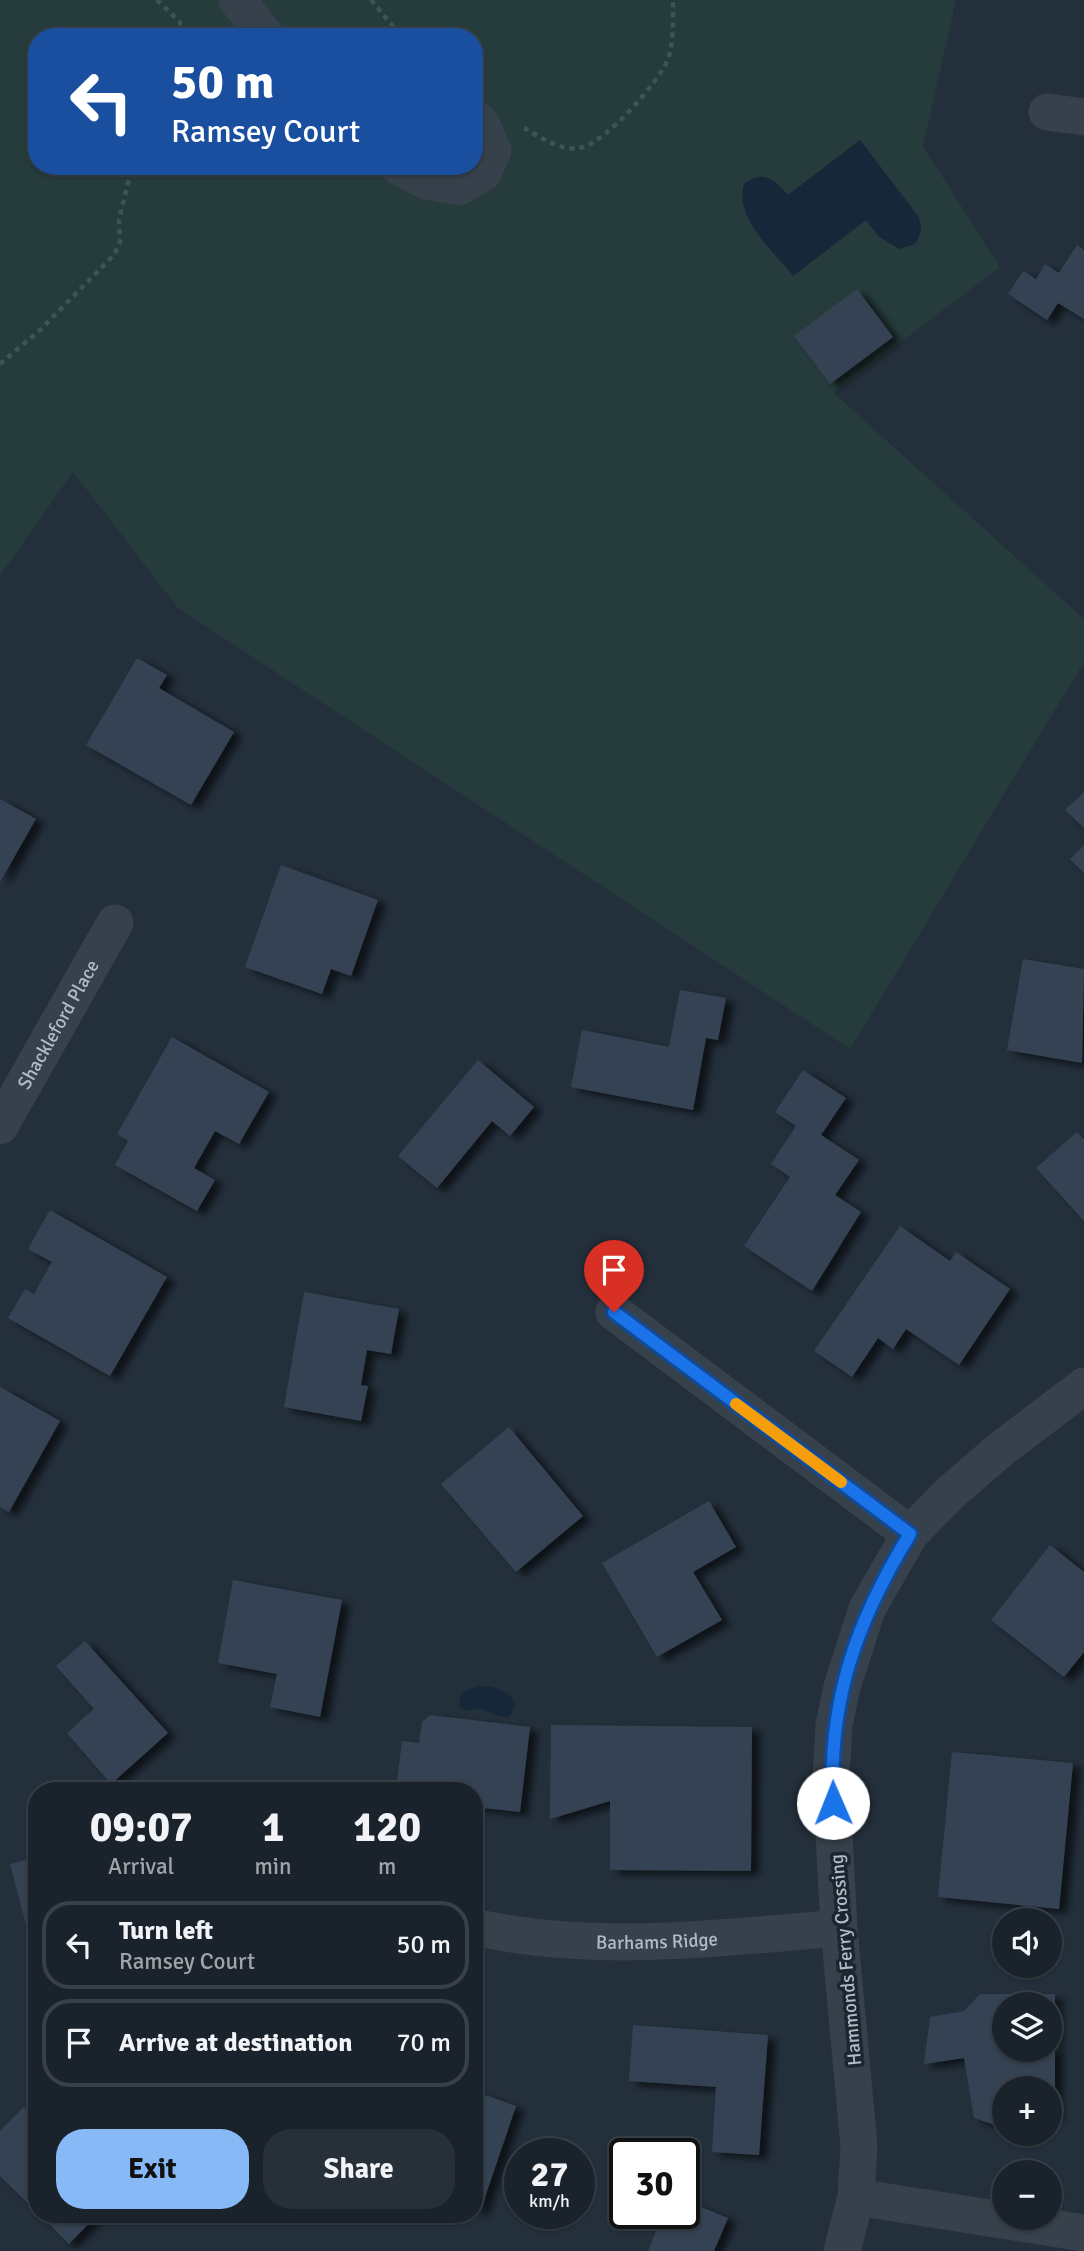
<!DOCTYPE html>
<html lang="en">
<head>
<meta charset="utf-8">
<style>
  :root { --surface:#1a232c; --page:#272f38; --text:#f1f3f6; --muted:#9fa4a9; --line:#384048; --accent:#88b9f7 }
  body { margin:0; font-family:Signika,sans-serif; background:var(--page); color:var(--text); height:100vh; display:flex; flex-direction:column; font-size:26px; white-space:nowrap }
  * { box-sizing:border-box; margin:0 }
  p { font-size:23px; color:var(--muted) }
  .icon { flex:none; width:38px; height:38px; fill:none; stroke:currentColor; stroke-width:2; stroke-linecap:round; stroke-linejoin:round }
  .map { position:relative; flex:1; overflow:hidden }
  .sheet { position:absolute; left:28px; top:1782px; width:455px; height:441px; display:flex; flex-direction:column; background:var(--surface); border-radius:28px; box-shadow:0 2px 5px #0004,0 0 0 2px var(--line) }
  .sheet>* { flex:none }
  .top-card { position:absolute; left:28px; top:28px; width:455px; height:147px; border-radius:28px; box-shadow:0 2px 5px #0004,0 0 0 2px var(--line); background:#1a4fa0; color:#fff; overflow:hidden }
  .fabs { position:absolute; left:992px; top:1908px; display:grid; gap:14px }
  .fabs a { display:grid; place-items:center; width:70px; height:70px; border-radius:50%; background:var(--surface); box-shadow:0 2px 5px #0004,0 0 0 2px var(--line); font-size:35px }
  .speed { position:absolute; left:504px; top:2138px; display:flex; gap:14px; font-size:35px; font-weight:700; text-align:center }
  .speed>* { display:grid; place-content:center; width:91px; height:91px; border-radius:50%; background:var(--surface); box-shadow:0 2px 5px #0004,0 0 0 2px var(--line); line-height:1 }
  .speed small { font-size:18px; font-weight:400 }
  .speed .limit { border:4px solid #111; border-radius:10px; background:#fff; color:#111 }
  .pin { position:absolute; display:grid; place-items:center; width:60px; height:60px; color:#fff; margin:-72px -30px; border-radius:50% 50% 50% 0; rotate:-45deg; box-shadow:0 0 7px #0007 }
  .pin .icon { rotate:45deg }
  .me { position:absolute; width:77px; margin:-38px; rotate:359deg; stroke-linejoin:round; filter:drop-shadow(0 0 5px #0008) }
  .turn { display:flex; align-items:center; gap:24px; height:147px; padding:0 28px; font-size:32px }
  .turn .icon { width:91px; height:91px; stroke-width:2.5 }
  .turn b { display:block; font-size:49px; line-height:60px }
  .eta { display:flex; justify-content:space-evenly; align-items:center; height:119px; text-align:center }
  .eta b { font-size:42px; font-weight:800; line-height:49px }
  .button { display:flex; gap:14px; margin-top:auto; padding:14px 28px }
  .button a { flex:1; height:80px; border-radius:28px; background:var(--accent); color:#111; font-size:28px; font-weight:800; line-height:80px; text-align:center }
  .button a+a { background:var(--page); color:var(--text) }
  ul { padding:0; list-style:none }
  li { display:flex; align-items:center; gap:21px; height:88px; margin:0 14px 10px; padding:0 14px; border:4px solid var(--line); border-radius:28px }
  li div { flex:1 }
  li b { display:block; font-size:26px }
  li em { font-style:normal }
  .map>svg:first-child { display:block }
  .green { fill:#253b3c; fill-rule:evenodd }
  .water { fill:#162739 }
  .building { fill:#354352; fill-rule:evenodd; filter:url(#shadow) }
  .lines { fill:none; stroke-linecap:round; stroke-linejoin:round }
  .path { stroke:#3e5455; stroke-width:4.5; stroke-dasharray:5 5; stroke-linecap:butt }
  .minor { stroke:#37414c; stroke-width:37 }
  .route-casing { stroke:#114b97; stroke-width:18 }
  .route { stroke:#1a73e8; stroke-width:12 }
  .slow { stroke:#f59e0b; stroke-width:12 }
  .labels { text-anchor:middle; stroke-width:7; stroke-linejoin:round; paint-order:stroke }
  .street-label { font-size:19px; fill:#b2bcc7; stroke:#1c2630 }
</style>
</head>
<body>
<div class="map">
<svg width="1084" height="2251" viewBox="0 0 1084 2251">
  <defs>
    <filter id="shadow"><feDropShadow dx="8" dy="4.5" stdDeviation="3.5" flood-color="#0009"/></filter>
  </defs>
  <rect width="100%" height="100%" fill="#232f3b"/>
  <path class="green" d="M0,0H956L923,146L1000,267L834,393L1084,619V662L850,1049L178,608L73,472L0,576ZM37,37H474V166H37Z"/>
  <path class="water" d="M860,140L918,216C923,227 921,233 915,244L899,249L878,236L866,220L793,276C774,251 734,219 744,184C763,169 775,180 788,195Z
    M481,1686C494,1686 510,1691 515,1704L510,1716C496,1719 493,1711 481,1709C470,1707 467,1716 459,1705L462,1692Z"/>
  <path class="building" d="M1077,245L1084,250V319L1058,303L1047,320L1008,294L1023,271L1036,279L1045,264L1059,273Z
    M857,289L893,337L830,384L794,336Z
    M137,658L167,675L159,688L234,732L191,805L86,745Z
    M1084,792V828L1065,810Z
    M0,799L36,819L0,882Z
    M1084,845V873L1070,859Z
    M281,865L378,900L351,976L331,969L322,994L245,967Z
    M1023,959L1084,969L1082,1063L1007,1050Z
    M680,990L726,998L718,1040L706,1038L693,1110L571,1087L582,1030L669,1047Z
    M172,1037L269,1092L239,1144L215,1131L194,1168L215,1180L197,1211L115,1165L128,1141L117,1134Z
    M478,1060L534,1107L510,1136L492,1121L437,1188L398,1156Z
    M803,1070L846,1098L821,1135L859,1160L835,1195L861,1212L812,1291L744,1246L790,1177L771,1164L796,1126L775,1112Z
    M1077,1132L1084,1139V1221L1036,1168Z
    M50,1210L167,1277L110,1376L8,1318L25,1289L34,1294L52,1262L28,1249Z
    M900,1226L950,1261L956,1252L1010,1289L959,1365L906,1329L893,1349L878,1338L852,1377L814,1351Z
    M304,1292L399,1309L391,1354L367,1350L361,1385L368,1386L361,1421L284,1407Z
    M0,1387L60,1421L9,1512L0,1507Z
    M509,1427L583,1516L516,1572L441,1484Z
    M709,1501L736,1547L693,1572L722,1620L657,1657L602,1563Z
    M1050,1545L1084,1572V1652L1064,1677L991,1620Z
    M233,1580L342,1600L320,1717L270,1707L277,1674L218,1663Z
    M85,1641L168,1733L111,1784L67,1733L94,1709L56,1666Z
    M430,1715L530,1727L520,1812L474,1807V1790H396L402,1741L419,1743L422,1722Z
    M551,1725L752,1727L751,1871L610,1870V1801L550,1819Z
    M952,1752L1073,1763L1059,1909L938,1897Z
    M37,1857V1962H36L10,1864Z
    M980,1994H1055V2117H1050V2088H1004V2126L1001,2127L974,2118L964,2058L924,2064L930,2017L964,2011ZM1004,2004H1050V2049H1004Z
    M633,2025L768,2035L759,2155L712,2152L716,2087L629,2081Z
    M474,2091L516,2106L480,2212L474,2210Z
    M24,2107L37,2120V2212L0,2176V2131Z
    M684,2200L728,2218L714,2251H648L663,2214H684Z
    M39,2214H98L69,2244Z"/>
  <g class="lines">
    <path class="path" d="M157,0L179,21L186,37
      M371,0L402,37
      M524,128C540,137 560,151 579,148C605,144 658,83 668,59C674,43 673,17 673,0
      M0,364L40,330L114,255L120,242L119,220L132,166"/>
    <g class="minor">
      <path d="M237,0L267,37"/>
      <path d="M1047,112L1084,117"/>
      <path d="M398,166L424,180L459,187L483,173L493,151L481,123L474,118"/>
      <path id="s1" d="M0,1126L115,923"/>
      <path d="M614,1312L910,1534"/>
      <path id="s2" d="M474,1927C593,1954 720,1938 839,1928"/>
      <path d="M856,2197L1084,2233"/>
      <path d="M842,2251L856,2197L859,2146L839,1928L831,1778L834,1725L842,1687L867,1609L910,1534L950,1493L1000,1450L1084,1386"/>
    </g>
  </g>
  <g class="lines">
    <g class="route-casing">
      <path id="route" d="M614,1312L910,1534C857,1620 828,1700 833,1803"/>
    </g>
    <use href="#route" class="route"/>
    <path class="slow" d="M736,1404L841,1482"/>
  </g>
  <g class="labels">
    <g class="street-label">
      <text dy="7" stroke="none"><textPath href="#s1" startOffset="117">Shackleford Place</textPath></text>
      <text dy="7" stroke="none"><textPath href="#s2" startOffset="184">Barhams Ridge</textPath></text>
      <text transform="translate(845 1960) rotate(-95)" y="7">Hammonds Ferry Crossing</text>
    </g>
  </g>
</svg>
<div class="fabs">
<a><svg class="icon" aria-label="sound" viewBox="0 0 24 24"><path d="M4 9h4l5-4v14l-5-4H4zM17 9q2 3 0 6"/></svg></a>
<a><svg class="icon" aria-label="layers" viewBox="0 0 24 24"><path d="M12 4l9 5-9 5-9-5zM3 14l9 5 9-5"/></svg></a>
<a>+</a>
<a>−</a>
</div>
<div class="speed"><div>27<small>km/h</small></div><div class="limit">30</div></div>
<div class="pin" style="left:614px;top:1312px;background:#d93025"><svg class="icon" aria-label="arrive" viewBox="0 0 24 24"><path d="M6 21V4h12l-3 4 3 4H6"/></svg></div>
<svg class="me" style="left:833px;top:1803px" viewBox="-20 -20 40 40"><circle r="19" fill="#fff"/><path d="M0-13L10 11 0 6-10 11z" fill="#1a73e8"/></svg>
<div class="top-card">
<div class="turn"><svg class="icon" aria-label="left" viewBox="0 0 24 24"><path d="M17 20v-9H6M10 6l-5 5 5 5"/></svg><div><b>50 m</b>Ramsey Court</div></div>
</div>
<section class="sheet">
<div class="eta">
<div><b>09:07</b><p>Arrival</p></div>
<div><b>1</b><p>min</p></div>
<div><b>120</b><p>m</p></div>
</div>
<ul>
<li><svg class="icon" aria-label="left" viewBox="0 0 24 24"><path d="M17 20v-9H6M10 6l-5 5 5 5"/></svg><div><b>Turn left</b><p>Ramsey Court</p></div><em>50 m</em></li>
<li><svg class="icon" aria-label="arrive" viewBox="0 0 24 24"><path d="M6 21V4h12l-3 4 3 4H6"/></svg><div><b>Arrive at destination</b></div><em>70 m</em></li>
</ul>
<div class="button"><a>Exit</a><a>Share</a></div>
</section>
</div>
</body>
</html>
